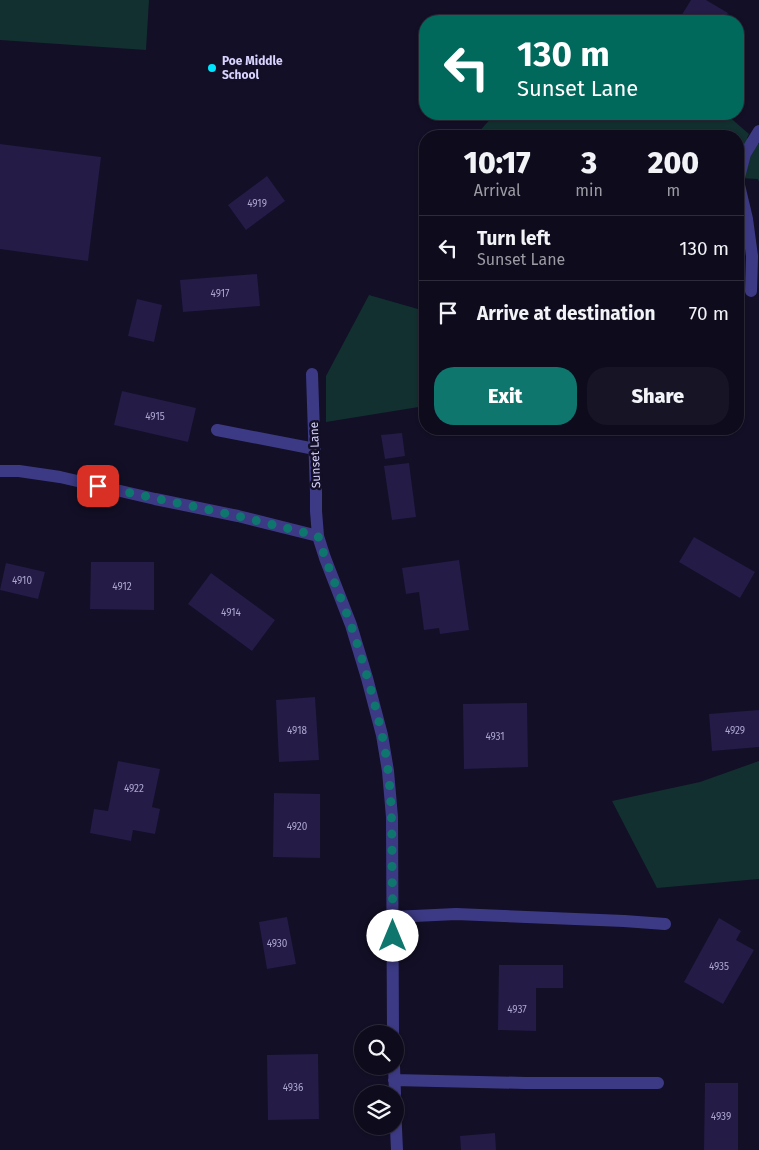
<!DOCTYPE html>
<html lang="en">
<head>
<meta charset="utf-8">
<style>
  :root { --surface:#0e0b1c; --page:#171425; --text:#f1f3f6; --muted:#9b9ba3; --line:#2e2b3b; --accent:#0f766e }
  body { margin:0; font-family:"Fira Sans",sans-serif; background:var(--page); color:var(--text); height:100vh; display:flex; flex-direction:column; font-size:19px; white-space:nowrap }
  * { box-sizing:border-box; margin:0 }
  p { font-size:16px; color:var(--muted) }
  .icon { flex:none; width:28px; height:28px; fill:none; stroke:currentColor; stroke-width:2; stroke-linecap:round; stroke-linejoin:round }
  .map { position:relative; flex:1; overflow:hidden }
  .side { position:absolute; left:419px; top:130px; width:325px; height:305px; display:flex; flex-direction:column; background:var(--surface); border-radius:20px; box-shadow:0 1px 4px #0004,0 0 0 1px var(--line) }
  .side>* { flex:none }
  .banner { position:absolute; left:419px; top:15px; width:325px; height:105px; border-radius:20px; box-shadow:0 1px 4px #0004,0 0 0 1px var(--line); background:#00695c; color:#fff; overflow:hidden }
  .tools { position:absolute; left:354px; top:1025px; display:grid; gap:10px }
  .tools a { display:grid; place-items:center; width:50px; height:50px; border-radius:50%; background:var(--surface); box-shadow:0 1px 4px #0004,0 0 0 1px var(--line); font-size:25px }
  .pin { position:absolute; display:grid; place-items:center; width:42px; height:42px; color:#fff; margin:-21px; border-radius:10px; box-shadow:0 2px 8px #0006 }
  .me { position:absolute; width:55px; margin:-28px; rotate:0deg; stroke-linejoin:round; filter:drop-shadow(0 0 4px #0008) }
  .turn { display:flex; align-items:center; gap:18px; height:105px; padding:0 15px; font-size:22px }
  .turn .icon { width:65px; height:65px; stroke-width:2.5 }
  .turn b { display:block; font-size:35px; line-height:42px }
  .eta { display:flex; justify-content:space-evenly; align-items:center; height:85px; text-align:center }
  .eta b { font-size:30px; font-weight:800; line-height:35px }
  .button { display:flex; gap:10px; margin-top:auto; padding:10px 15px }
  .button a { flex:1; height:58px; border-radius:20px; background:var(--accent); color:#fff; font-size:20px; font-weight:800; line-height:58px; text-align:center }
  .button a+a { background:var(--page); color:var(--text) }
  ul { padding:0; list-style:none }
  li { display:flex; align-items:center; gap:15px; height:65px; padding:0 15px; border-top:1px solid var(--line) }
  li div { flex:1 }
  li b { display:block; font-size:19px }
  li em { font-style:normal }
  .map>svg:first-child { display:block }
  .green { fill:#12302f }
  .building { fill:#241b47 }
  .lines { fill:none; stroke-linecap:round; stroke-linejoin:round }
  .minor { stroke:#3d3a85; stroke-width:12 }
  .route { stroke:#0f766e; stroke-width:9; stroke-dasharray:0 16.2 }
  .poi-dot { fill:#00e5ff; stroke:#130f26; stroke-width:2 }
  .labels { text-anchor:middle; stroke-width:5; stroke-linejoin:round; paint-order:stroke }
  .number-label { font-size:10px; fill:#aca6d1 }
  .poi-label { font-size:12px; font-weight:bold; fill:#d9d4ff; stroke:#130f26; text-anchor:start }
  .street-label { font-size:12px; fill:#d9d4ff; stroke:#130f26 }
</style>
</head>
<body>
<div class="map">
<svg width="759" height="1150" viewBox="0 0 759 1150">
  <rect width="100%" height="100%" fill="#130f26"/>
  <path class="green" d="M0,0H149L146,50L0,40Z
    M495,114H726L749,134L747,138L759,144V182L758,179L738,178V136H475Z
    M369,295L425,311V406L326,422V376Z
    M759,761V879L657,888L612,801L700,782Z"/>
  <path class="building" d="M691,0H706L728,13L723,21H678Z
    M0,144L101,157L88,261L0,249Z
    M267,176L285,201L246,230L228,205Z
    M257,274L260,306L183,312L180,280Z
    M137,299L162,305L154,342L128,336Z
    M122,391L196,408L188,442L114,425Z
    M402,433L405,456L385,459L381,435Z
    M409,463L416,517L392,520L384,466Z
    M694,537L755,572L740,598L679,562Z
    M459,560L469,630L440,634L439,628L424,630L419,592L406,594L402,568Z
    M91,562H154V610L90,609Z
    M6,563L45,572L38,599L0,590Z
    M211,573L275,620L252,651L188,604Z
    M315,697L319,760L279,762L276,700Z
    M527,703L528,767L464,769L463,704Z
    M759,710V747L712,751L709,714Z
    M118,761L160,769L152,807L160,809L155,834L133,830L131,841L90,833L94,809L108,811Z
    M274,793L320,794V858L273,857Z
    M287,917L296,964L267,969L259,922Z
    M719,918L741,931L736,940L754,950L723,1004L684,982Z
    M499,965H563V988H536V1031L498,1030Z
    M318,1054L319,1119L268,1120L267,1055Z
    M705,1083H738V1150H704Z
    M495,1133L496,1150H461L460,1136Z"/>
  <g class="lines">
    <path class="minor" d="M751,291L752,256L747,219L738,181L745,154L759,131
      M312,374L316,493V511L318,536
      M217,430L315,449
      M0,471H19L60,477L155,499L238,516L318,536L325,558L351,625L367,678L382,735L388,771L392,817L393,1034
      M393,917L456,914L624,921L665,924
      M394,1066L395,1094
      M394,1080L525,1083H658
      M395,1107L397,1150"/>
  </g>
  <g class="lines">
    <path class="route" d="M98,486L238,516L318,536C327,566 340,595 351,625C363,661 374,698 382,735C391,775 392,816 392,856C392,883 393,910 393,936"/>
  </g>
  <circle class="poi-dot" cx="212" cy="68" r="5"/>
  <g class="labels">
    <g class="number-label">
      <text x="257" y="207">4919</text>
      <text x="220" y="297">4917</text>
      <text x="155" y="420">4915</text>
      <text x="22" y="584">4910</text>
      <text x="122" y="590">4912</text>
      <text x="231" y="616">4914</text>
      <text x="297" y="734">4918</text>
      <text x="735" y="734">4929</text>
      <text x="495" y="740">4931</text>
      <text x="134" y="792">4922</text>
      <text x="297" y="830">4920</text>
      <text x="277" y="947">4930</text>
      <text x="719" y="970">4935</text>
      <text x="517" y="1013">4937</text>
      <text x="293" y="1091">4936</text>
      <text x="721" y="1120">4939</text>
    </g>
    <g class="poi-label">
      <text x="222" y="65">Poe Middle<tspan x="222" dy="14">School</tspan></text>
    </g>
    <g class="street-label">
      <text transform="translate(315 455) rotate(-92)" y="4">Sunset Lane</text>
    </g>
  </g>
</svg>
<div class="tools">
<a><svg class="icon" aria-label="search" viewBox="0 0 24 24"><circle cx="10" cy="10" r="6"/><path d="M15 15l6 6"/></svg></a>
<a><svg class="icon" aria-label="layers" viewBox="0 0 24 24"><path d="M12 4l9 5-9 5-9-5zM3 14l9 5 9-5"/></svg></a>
</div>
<div class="pin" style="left:98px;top:486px;background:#d93025"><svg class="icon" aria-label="arrive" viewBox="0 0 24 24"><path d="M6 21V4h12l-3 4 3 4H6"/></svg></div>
<svg class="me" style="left:393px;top:936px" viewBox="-20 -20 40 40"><circle r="19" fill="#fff"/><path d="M0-13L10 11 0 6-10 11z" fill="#0f766e"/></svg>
<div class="banner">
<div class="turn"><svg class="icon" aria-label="left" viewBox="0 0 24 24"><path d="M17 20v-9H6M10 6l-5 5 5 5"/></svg><div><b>130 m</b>Sunset Lane</div></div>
</div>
<section class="side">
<div class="eta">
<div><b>10:17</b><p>Arrival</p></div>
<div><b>3</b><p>min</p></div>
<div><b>200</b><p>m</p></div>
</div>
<ul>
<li><svg class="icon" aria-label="left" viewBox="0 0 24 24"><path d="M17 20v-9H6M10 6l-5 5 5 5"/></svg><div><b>Turn left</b><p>Sunset Lane</p></div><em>130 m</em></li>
<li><svg class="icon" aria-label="arrive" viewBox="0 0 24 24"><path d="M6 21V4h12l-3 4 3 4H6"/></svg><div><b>Arrive at destination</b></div><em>70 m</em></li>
</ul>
<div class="button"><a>Exit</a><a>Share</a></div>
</section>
</div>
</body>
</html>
